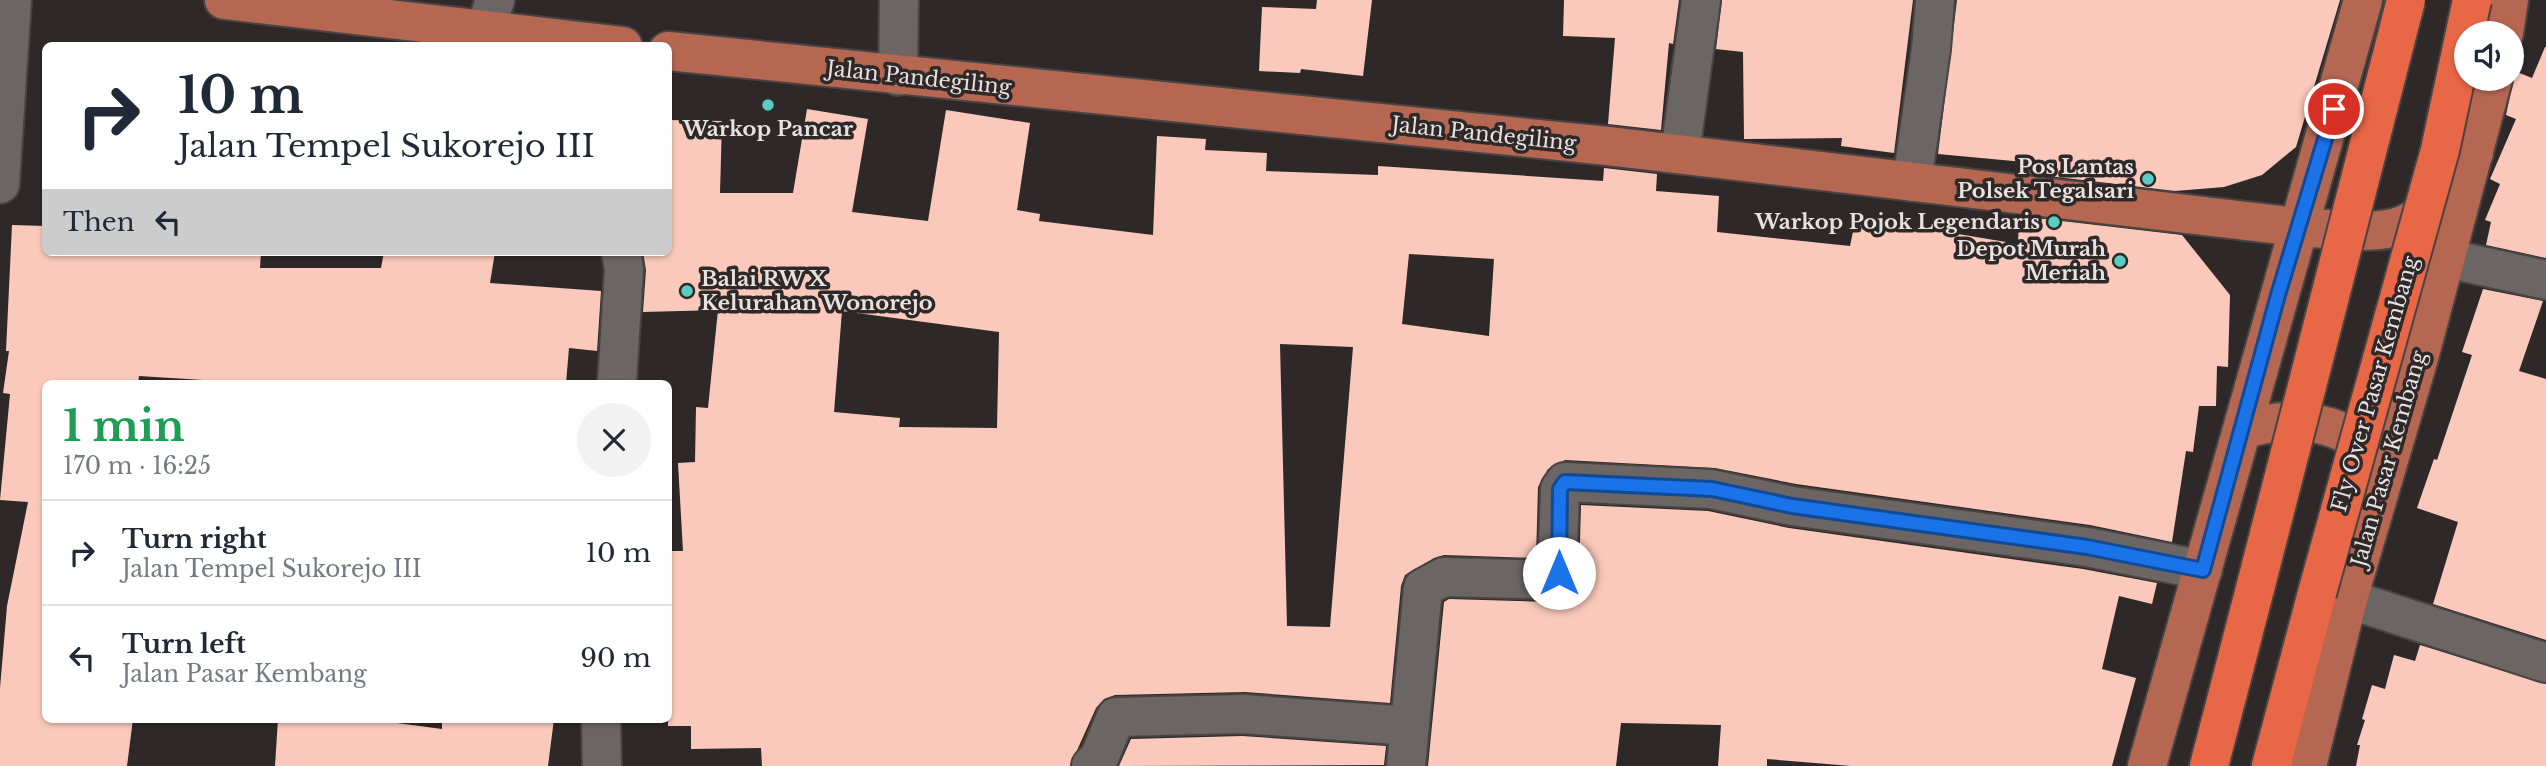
<!DOCTYPE html>
<html lang="en">
<head>
<meta charset="utf-8">
<style>
  :root { --surface:#fff; --page:#f2f2f3; --text:#1f2937; --muted:#747a83; --line:#e0e1e3 }
  body { margin:0; font-family:"Libre Baskerville",serif; background:var(--page); color:var(--text); height:100vh; display:flex; flex-direction:column; font-size:26px; white-space:nowrap }
  * { box-sizing:border-box; margin:0 }
  p { font-size:23px; color:var(--muted) }
  .icon { flex:none; width:38px; height:38px; fill:none; stroke:currentColor; stroke-width:2; stroke-linecap:round; stroke-linejoin:round }
  .map { position:relative; flex:1; overflow:hidden }
  .drawer { position:absolute; left:42px; top:380px; width:630px; height:343px; display:flex; flex-direction:column; background:var(--surface); border-radius:10px; box-shadow:0 2px 5px #0004 }
  .drawer>* { flex:none }
  .guide { position:absolute; left:42px; top:42px; width:630px; height:214px; border-radius:10px; box-shadow:0 2px 5px #0004; background:#fff; color:var(--text); overflow:hidden }
  .tools { position:absolute; left:2454px; top:21px; display:grid; gap:14px }
  .tools a { display:grid; place-items:center; width:70px; height:70px; border-radius:50%; background:var(--surface); box-shadow:0 2px 5px #0004; font-size:35px }
  .pin { position:absolute; display:grid; place-items:center; width:60px; height:60px; color:#fff; margin:-30px; border:4px solid #fff; border-radius:50%; box-shadow:0 2px 7px #0007 }
  .me { position:absolute; width:77px; margin:-38px; rotate:0deg; stroke-linejoin:round; filter:drop-shadow(0 0 5px #0008) }
  .turn { display:flex; align-items:center; gap:24px; height:147px; padding:0 21px; font-size:32px }
  .turn .icon { width:91px; height:91px; stroke-width:2.5 }
  .turn b { display:block; font-size:49px; line-height:60px }
  .then { display:flex; align-items:center; height:66px; padding:0 21px; background:#0003; gap:14px; font-size:26px }
  .round { display:grid; place-items:center; flex:none; width:74px; height:74px; border-radius:37px; background:var(--page) }
  .head { display:flex; align-items:center; justify-content:space-between; height:119px; padding:0 21px }
  h1 { font-size:42px; font-weight:800; line-height:52px; color:#1e9e55 }
  ul { padding:0; list-style:none }
  li { display:flex; align-items:center; gap:21px; height:105px; padding:0 21px; border-top:2px solid var(--line) }
  li div { flex:1 }
  li b { display:block; font-size:26px }
  li em { font-style:normal }
  .map>svg:first-child { display:block }
  .building { fill:#fbc9bc; fill-rule:evenodd }
  .lines { fill:none; stroke-linecap:round; stroke-linejoin:round }
  .minor-casing { stroke:#484443; stroke-width:42 }
  .major-casing { stroke:#484443; stroke-width:42 }
  .highway-casing { stroke:#484443; stroke-width:42 }
  .minor { stroke:#6b6664; stroke-width:38 }
  .major { stroke:#b56752; stroke-width:38 }
  .highway { stroke:#e76746; stroke-width:38 }
  .highway-bridge-casing { stroke:#484443; stroke-width:42; stroke-linecap:butt }
  .highway-bridge { stroke:#e76746; stroke-width:38 }
  .route-casing { stroke:#114b97; stroke-width:18 }
  .route { stroke:#1a73e8; stroke-width:12 }
  .poi-dot { fill:#57cec1; stroke:#2e2928; stroke-width:2.5 }
  .labels { text-anchor:middle; stroke-width:7; stroke-linejoin:round; paint-order:stroke }
  .street-label { font-size:21px; fill:#e5e2e1; stroke:#2e2928 }
  .poi-label { font-size:21px; font-weight:bold; fill:#e5e2e1; stroke:#2e2928; text-anchor:end }
</style>
</head>
<body>
<div class="map">
<svg width="2546" height="766" viewBox="0 0 2546 766">
  <rect width="100%" height="100%" fill="#2e2928"/>
  <path class="building" d="M1317,0H1372L1363,76L1301,69L1300,73L1259,71L1262,7L1316,9Z
    M1564,0H1679L1673,44L1669,43L1661,130L1608,124L1615,38L1563,36Z
    M1722,0H1913L1894,153L1841,146L1842,138L1744,139L1743,52L1716,49Z
    M1957,0H2340L2296,147L2262,175L2224,187L2175,191L2023,173L2024,162L1938,154Z
    M2545,47H2546V258L2486,245L2491,222L2485,220L2500,184L2490,179L2516,119L2506,115L2514,77L2517,72L2532,78Z
    M807,109L868,119L852,212L928,221L946,110L1030,123L1017,210L1040,214L1039,221L1153,235L1157,136L1206,139L1205,150L1267,153L1266,171L1378,175V166L1603,181L1604,168L1657,174L1656,191L1719,196L1717,232L1850,246L1856,217L2018,244L2019,216L2182,235L2230,295L2228,367L2217,366L2216,406H2199L2193,452L2186,451L2172,542L2090,525L1796,484L1715,468L1565,460L1548,469L1538,487L1536,558L1444,555L1434,558L1405,575L1401,586L1390,703L1245,692L1115,695L1104,699L1096,708L1070,766H762L761,748L691,749V726H668V551H683L678,463L695,462L696,407L708,408L718,310L643,312L646,270L643,252H668V120L722,121L720,193H793ZM1409,254L1494,259L1489,336L1402,324ZM842,311L999,332L997,428L899,427L900,418L834,412ZM1280,344L1353,347L1330,627L1287,626Z
    M12,225L46,226V252H261L260,268H381L384,252H495L490,283L601,291L597,351L569,348L566,383H251L139,376L138,383H46V719H133L127,766H0V688L7,606L28,502L0,500L10,394L3,393L9,351H6Z
    M2483,289L2543,301L2519,371L2546,379V640L2433,604L2458,522L2417,508L2434,459L2437,460L2472,355L2462,352Z
    M1581,505L1708,511L1789,528L2083,569L2157,583L2152,604L2119,596L2102,669L2136,678L2112,766H1851L1767,759V766H1718L1721,725L1621,723L1616,766H1428L1444,602L1449,599L1550,602L1567,596L1576,588L1579,578Z
    M2420,645L2546,684V766H2356L2360,745H2357L2365,720L2362,719L2372,685L2385,689L2394,655L2415,661Z
    M278,719L344,722V719H367L442,729V719H554L548,766H275Z
    M1242,736L1386,746L1384,765L1119,766L1131,739Z"/>
  <g class="lines">
    <g class="minor-casing">
      <path id="minor" d="M485,30L495,0
        M898,76L899,0
        M1680,154L1701,0
        M1912,182L1931,49L1935,0
        M0,184L12,0
        M2445,258L2546,280
        M617,383L624,269L621,252
        M2348,599L2546,663
        M601,719L602,766
        M1091,766L1099,758L1116,717L1243,714L1410,726
        M1406,766L1423,588L1444,577L1551,580L1557,577L1560,489L1565,482L1711,489L1792,506L2087,547L2203,570"/>
    </g>
    <g class="major-casing">
      <path id="major" d="M224,0L623,46
        M2504,33L2509,0
        M668,51L1608,146L2298,227C2398,234 2414,241 2474,153
        M2242,430C2296,413 2344,421 2385,462
        M2147,766L2363,0
        M2307,766L2348,599L2419,358L2493,79"/>
    </g>
    <g class="highway-casing">
      <path id="highway" d="M2209,766L2257,581
        M2271,766L2317,593"/>
    </g>
    <use href="#minor" class="minor"/>
    <use href="#major" class="major"/>
    <use href="#highway" class="highway"/>
    <g class="highway-bridge-casing">
      <path id="highway-bridge" d="M2257,581L2406,0
        M2317,593L2440,150L2472,0"/>
    </g>
    <use href="#highway-bridge" class="highway-bridge"/>
  </g>
  <g class="lines">
    <g class="route-casing">
      <path id="route" d="M1559,573L1560,489L1565,482L1712,489L1792,506L2087,547L2203,570L2278,295L2334,109"/>
    </g>
    <use href="#route" class="route"/>
  </g>
  <g class="poi-dot">
    <circle cx="768" cy="105" r="7"/>
    <circle cx="2148" cy="179" r="7"/>
    <circle cx="2054" cy="222" r="7"/>
    <circle cx="2120" cy="261" r="7"/>
    <circle cx="687" cy="291" r="7"/>
  </g>
  <g class="labels">
    <g class="street-label">
      <text transform="translate(919 78) rotate(6)" y="7">Jalan Pandegiling</text>
      <text transform="translate(1484 134) rotate(6)" y="7">Jalan Pandegiling</text>
      <text transform="translate(2375 384) rotate(-74)" y="7">Fly Over Pasar Kembang</text>
      <text transform="translate(2389 459) rotate(-74)" y="7">Jalan Pasar Kembang</text>
    </g>
    <g class="poi-label">
      <text x="768" y="136" text-anchor="middle">Warkop Pancar</text>
      <text x="2134" y="174">Pos Lantas<tspan x="2134" dy="24">Polsek Tegalsari</tspan></text>
      <text x="2040" y="229">Warkop Pojok Legendaris</text>
      <text x="2106" y="256">Depot Murah<tspan x="2106" dy="24">Meriah</tspan></text>
      <text x="701" y="286" text-anchor="start">Balai RW X<tspan x="701" dy="24">Kelurahan Wonorejo</tspan></text>
    </g>
  </g>
</svg>
<div class="tools">
<a><svg class="icon" aria-label="sound" viewBox="0 0 24 24"><path d="M4 9h4l5-4v14l-5-4H4zM17 9q2 3 0 6"/></svg></a>
</div>
<div class="pin" style="left:2334px;top:109px;background:#d93025"><svg class="icon" aria-label="arrive" viewBox="0 0 24 24"><path d="M6 21V4h12l-3 4 3 4H6"/></svg></div>
<svg class="me" style="left:1559px;top:573px" viewBox="-20 -20 40 40"><circle r="19" fill="#fff"/><path d="M0-13L10 11 0 6-10 11z" fill="#1a73e8"/></svg>
<div class="guide">
<div class="turn"><svg class="icon" aria-label="right" viewBox="0 0 24 24"><path d="M7 20v-9h11M14 6l5 5-5 5"/></svg><div><b>10 m</b>Jalan Tempel Sukorejo III</div></div>
<div class="then">Then<svg class="icon" aria-label="left" viewBox="0 0 24 24"><path d="M17 20v-9H6M10 6l-5 5 5 5"/></svg></div>
</div>
<section class="drawer">
<div class="head"><div><h1>1 min</h1><p>170 m · 16:25</p></div><a class="round"><svg class="icon" aria-label="close" viewBox="0 0 24 24"><path d="M6 6l12 12M18 6L6 18"/></svg></a></div>
<ul>
<li><svg class="icon" aria-label="right" viewBox="0 0 24 24"><path d="M7 20v-9h11M14 6l5 5-5 5"/></svg><div><b>Turn right</b><p>Jalan Tempel Sukorejo III</p></div><em>10 m</em></li>
<li><svg class="icon" aria-label="left" viewBox="0 0 24 24"><path d="M17 20v-9H6M10 6l-5 5 5 5"/></svg><div><b>Turn left</b><p>Jalan Pasar Kembang</p></div><em>90 m</em></li>
</ul>
</section>
</div>
</body>
</html>
